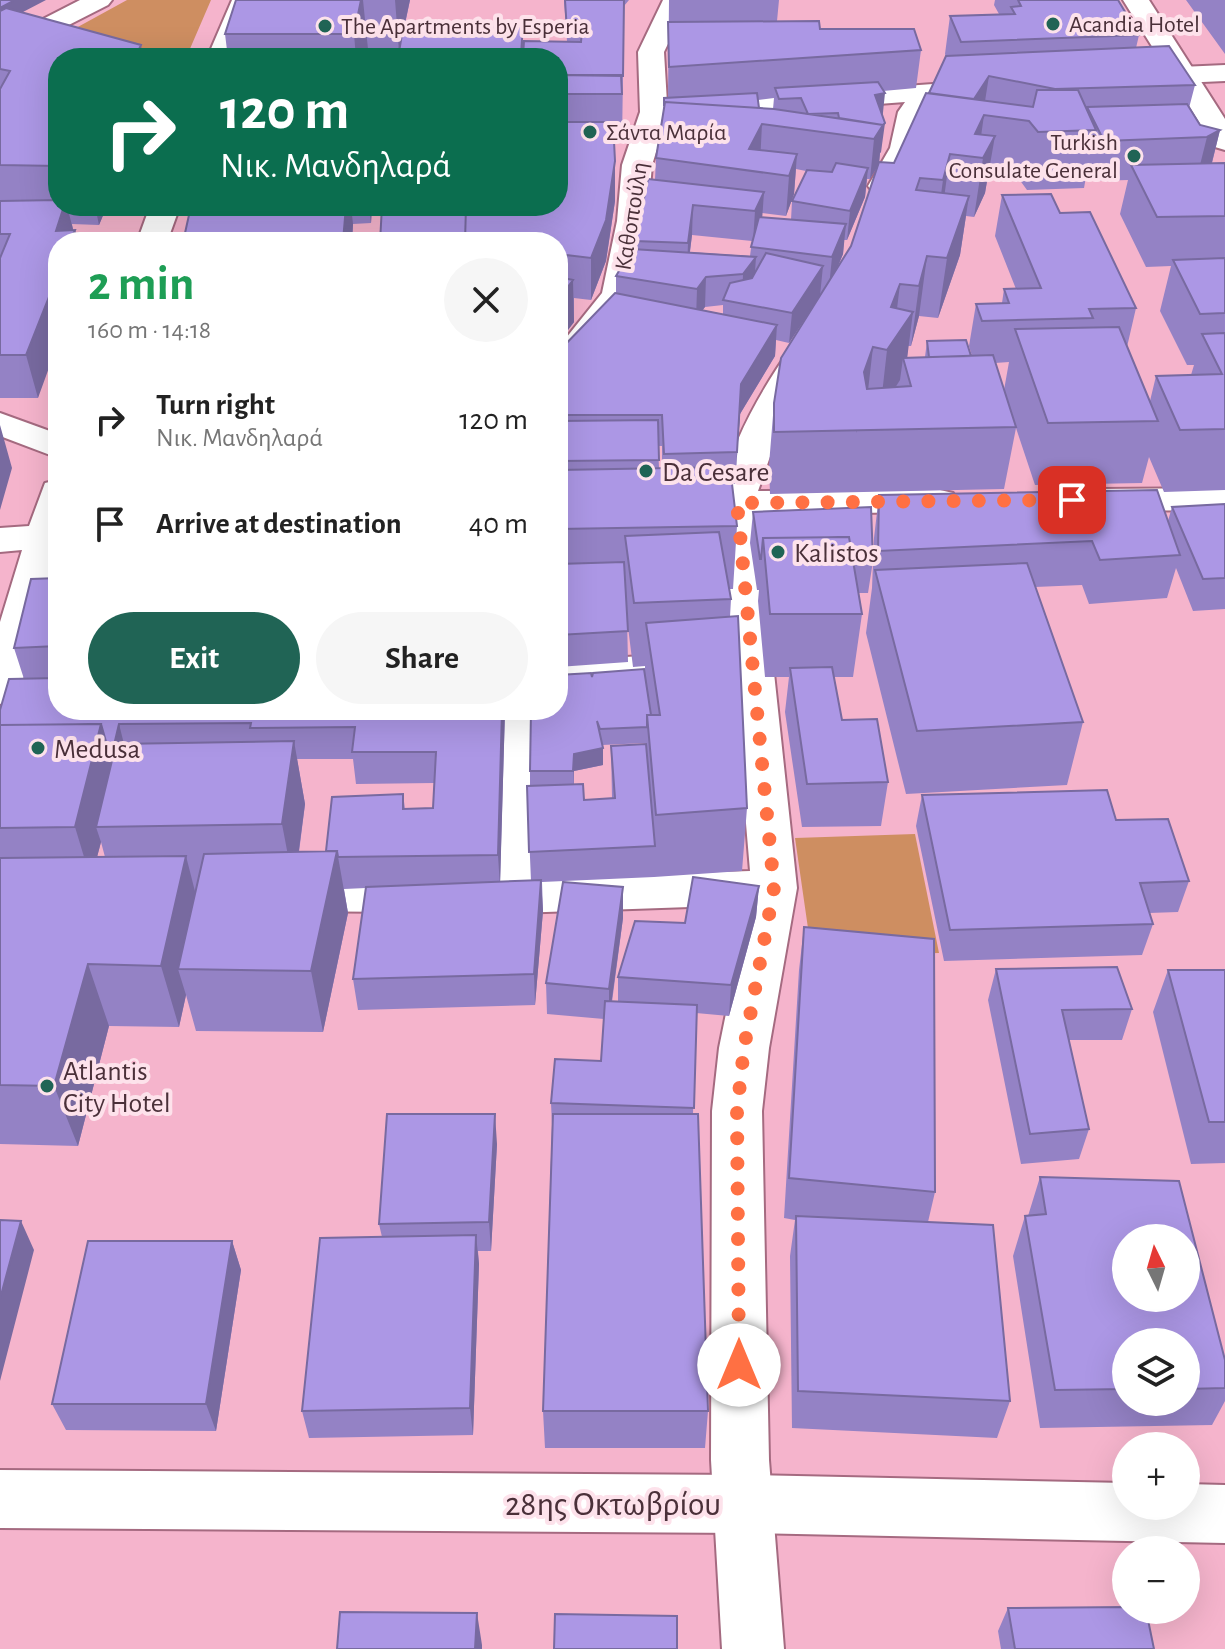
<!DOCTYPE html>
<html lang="en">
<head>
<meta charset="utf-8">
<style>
  :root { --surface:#fff; --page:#f6f6f6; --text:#222; --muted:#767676; --accent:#206455 }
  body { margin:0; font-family:"Alegreya Sans",sans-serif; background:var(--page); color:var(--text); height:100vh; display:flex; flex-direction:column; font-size:30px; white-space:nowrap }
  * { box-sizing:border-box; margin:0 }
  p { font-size:26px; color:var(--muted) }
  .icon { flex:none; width:44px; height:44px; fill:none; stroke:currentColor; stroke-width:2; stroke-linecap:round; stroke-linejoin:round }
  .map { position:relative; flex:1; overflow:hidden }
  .drawer { position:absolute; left:48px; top:232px; width:520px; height:488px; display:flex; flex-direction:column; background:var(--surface); border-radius:32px; box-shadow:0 8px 32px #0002 }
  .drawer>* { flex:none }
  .guide { position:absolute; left:48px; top:48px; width:520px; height:168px; border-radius:32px; box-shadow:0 8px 32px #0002; background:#0b6e4f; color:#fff; overflow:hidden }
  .needle { width:52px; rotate:355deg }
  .controls { position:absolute; left:1112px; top:1224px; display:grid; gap:16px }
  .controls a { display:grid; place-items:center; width:88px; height:88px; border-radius:50%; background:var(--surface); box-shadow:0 8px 32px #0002; font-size:40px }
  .pin { position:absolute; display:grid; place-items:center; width:68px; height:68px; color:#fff; margin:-34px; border-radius:16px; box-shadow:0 4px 12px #0006 }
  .me { position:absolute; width:88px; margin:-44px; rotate:0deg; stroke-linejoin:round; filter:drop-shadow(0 0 6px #0008) }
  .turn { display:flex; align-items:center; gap:28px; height:168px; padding:0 40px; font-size:36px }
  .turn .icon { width:104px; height:104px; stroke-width:2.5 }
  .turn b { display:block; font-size:56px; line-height:68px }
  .round { display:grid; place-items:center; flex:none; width:84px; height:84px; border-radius:42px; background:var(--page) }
  .summary { display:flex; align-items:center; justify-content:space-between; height:136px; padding:0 40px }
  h1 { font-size:48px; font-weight:700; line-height:60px; color:#1e9e55 }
  .action { display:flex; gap:16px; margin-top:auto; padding:16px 40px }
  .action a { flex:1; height:92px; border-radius:48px; background:var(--accent); color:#fff; font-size:32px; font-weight:700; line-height:92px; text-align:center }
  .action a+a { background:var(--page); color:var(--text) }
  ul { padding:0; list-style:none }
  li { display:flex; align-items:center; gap:24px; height:104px; padding:0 40px }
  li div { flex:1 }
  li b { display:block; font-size:30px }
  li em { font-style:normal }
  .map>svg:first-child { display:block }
  .green { fill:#ce8e61 }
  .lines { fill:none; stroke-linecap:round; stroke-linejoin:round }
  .street-casing { stroke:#a56a80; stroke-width:4 }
  .secondary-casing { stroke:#a56a80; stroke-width:4 }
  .street { fill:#fff; fill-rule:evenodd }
  .secondary { fill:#fff; fill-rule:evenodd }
  .wall { fill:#9482c5; fill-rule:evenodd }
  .shaded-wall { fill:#786aa0 }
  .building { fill:#ac97e5; stroke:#786aa0; stroke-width:2; fill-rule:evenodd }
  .route { stroke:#ff7043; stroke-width:14; stroke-dasharray:0 25.2 }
  .poi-dot { fill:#206455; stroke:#fde2eb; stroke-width:3 }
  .labels { text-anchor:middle; stroke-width:8; stroke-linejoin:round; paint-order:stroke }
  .far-poi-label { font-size:24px; fill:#4a3039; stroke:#fde2eb; text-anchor:start }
  .far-street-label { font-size:24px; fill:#4a3039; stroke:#fde2eb }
  .poi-label { font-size:28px; fill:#4a3039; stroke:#fde2eb; text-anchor:start }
  .near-street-label { font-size:34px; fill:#4a3039; stroke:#fde2eb }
</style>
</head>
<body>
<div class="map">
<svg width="1225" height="1649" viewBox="0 0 1225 1649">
  <rect width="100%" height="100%" fill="#f5b4cc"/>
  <path class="green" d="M127,0H211L186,58H90L45,45Z
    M915,834L939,953L812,956L795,838Z"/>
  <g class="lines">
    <g class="street-casing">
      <path id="street" d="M80,0H112L108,5L0,60V41Z
        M232,0H258L233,58H207Z
        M663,0H689L664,52L667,103L947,83L957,85L961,91L957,97L936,100L926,113L918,148L893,192L883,195L873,192L868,186L890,148L898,112L905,102L666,120L652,165L647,221L634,294L570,377L558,380V348L602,293L617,221L622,165L640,112L638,52Z
        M1225,65V81L1136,85L1126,83L1122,77L1126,71L1136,69Z
        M150,206H180L167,242H137Z
        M804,343L816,346L821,353L781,425L758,491L940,490L953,493L958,501L953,509L940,512L757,514L797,888L769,1048L762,1111L769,1460L784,1649H722L711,1460L712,1111L719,1048L748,905L517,913L286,911L270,906L263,894L270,882L286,877L495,879L503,710H545L540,878L750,871L720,514L695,511L690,503L695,495L721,492C732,440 762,389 792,346Z
        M0,413L58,434V458L0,436Z
        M58,480V556L20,690L14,700L0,704V622L22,550L0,552V528L29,526L45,483Z
        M1225,488V510L1100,511L1087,508L1082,500L1087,492L1100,489Z
        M659,655L673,659L679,669L673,679L659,683L558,689V661Z"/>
    </g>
    <g class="secondary-casing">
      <path id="secondary" d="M1123,0H1149L1225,119V150L1215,147L1211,141Z
        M0,1470L745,1475L1126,1483V1506H1186V1484L1225,1485V1543L745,1533L0,1528Z"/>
    </g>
    <use href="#street" class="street"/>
    <use href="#secondary" class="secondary"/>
  </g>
  <path class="wall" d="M0,0L22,13L58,58V206H107L99,225L72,224L73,230H75L78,242H58L38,398H0Z
    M236,0H410L403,34L524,41H567L564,0H629L624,6L622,142H614L615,201L606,261L591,300L574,298V322L558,343V58L368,49L366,58H228L225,34Z
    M669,0H779L777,21L820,29L921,50L916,88L883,91L881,152L880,153L879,162L894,163L946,57L945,54L950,16L999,14L994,5L995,0H1118L1139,35L1136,48L1195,85L1189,108L1200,125L1220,130L1212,163H1225V490L1164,492L1149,457L1142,483L1035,485L1016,428L1004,489L770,494L769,465L774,403L812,308L789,343L776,340L775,356L740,414L735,484H732L737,526L733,589H729L731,599L730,617L747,808L742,871L654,877L542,882L543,911L535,1005L358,1010L353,979L366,888L344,889L348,913L323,1032L196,1031L186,995L179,1027L109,1026L78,1146L0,1144V710L24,679L14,648L52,578V576L58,550V710H505L500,882L531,881L527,786H530V771L592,677L645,674V666L633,667L627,619L628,662L558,667V352L616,293V276L635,249V241L655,180L656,158L663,112L664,98H668ZM774,98L773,109L759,108L758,100ZM1088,166L1096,181L1128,180L1120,214L1146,267L1171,266L1160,311L1187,365H1194L1191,375L1156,376L1150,401L1127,347L1136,308L1060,213L1002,195L995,236L1016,289H1004L1002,303L976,304L969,346L972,356L927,341L925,357L907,358L908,346H911L919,316L938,318L960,255L966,216L974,217L985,193L988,174L1019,179L1027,190L1084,188ZM877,167L851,246L837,269L843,254L844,240H847L865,197L867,179H870ZM796,169L806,171L792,201L791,220L762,218V213L786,216L794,194ZM692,235L752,241L750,256L690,252ZM723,305V314L702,310L705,307ZM1009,362L1004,390L995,363ZM658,446H662V468H659ZM646,743V748L611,746L612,798L584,800L574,785V771L603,765L602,745ZM297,759H353L356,784L434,783L433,808L405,809L403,794L326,851L299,852L305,804ZM101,842L105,857H97Z
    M1186,0H1225V54Z
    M191,206H372L371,223L353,224L352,242H183Z
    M879,495L1168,521L1172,507L1225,504V609L1193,611L1176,568L1167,598L1089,604L1082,585L1035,587L1083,722L1067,785L906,794L866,633L872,588L874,538Z
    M753,512L873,561L868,593H858L862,614L853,677H834L842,720L888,782L881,826L802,827L785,712L789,677H765L758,601L759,590H757L750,543Z
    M922,795L1116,820L1189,881L1178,912L1149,913L1153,924L1142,955L944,961L916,826Z
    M759,886L756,917L729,1016L696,1013L693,1114L708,1411L705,1448H545L543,1411L552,1125L551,1103L601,1061L604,1019L547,1014L546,983L623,887V918L612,1002H618V977L685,923Z
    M804,927L935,1192L928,1222L1010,1401L997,1438L792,1428L790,1256L795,1220L784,1218L799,970Z
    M996,969L1132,1009L1122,1040H1069L1089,1129L1079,1159L1021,1164L988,1000Z
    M1168,970H1225V1163L1191,1164L1153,1012Z
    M497,1144L491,1251H478L479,1264L473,1435L309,1438L302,1411L382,1237L379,1224Z
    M1040,1177L1225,1360V1401L1212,1425L1040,1428L1013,1256L1025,1216H1028ZM1126,1342H1186V1402H1126Z
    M232,1241L241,1270L216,1431L66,1430L52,1404Z
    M1008,1608L1154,1649H1001L998,1631Z"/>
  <path class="shaded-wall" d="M15,0H46L0,24V8Z
    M361,0H363L368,49L366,58H356L354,34Z
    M395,0H410L399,51Z
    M141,45L143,58H135Z
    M989,76L982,120L984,115L978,158L972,103Z
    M885,93L882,122L875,95Z
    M885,123L881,152L880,153L879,164L870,179L874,139Z
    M762,124L760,164L749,149Z
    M1220,130L1210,170L1197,177L1207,137Z
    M995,136L985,193L974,217L983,158Z
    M797,154L794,194L786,216L789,176Z
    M950,154L942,213L935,238L943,180Z
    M615,161V201L606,261L591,300V258Z
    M868,168L865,197L847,240L850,211Z
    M764,192L762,221L753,241L755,211Z
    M969,196L960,255L938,318L947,258Z
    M693,205L692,235L687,273L688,243Z
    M64,206H67L74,233L75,230L78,242H58L56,231Z
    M95,206H107L99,225Z
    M346,206H351L353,224L352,242H343Z
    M369,206H372L371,223Z
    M846,224L843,254L829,287L832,257Z
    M927,256L919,316L911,346L919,286Z
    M756,257L754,287L742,304L743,274Z
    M823,266L820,296L789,343L792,313Z
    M58,274V343L38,398L26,355Z
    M706,277L705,307L696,319L697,289Z
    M573,280L574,322L558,343V300Z
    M900,284L893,342L913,312L906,367L903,358L900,380L880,412L887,350L891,307Z
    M777,325L775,356L740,414L735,484L741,384Z
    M873,347L866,408L856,433L864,372Z
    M0,425L12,468L0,510Z
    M502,710H505L500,887L498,855Z
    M101,724L116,777L96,827L101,842L91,880L75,827Z
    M119,724L127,756L123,776L114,745Z
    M294,741L305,804L294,887L282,824Z
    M603,748V765L574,771L573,788L574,754Z
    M337,851L348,913L323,1032L311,971Z
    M186,856L202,919L178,969L186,995L179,1027L161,966Z
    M541,880L543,911L535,1005L534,974Z
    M759,886L756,917L729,1016L731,985Z
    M623,887V918L609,1020V989Z
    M88,964L109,1026L78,1146L54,1086Z
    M495,1114L497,1144L491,1251L489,1222Z
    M21,1221L34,1250L0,1381V1299Z
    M476,1235L479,1264L473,1435L470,1408Z
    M232,1241L241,1270L216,1431L206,1404Z
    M477,1613L482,1645V1649H475Z"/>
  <path class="building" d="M0,0H15L0,8Z
    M236,0H361L354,34H225Z
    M565,0H624L623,76L558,75V58H548V56H523L524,41L581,42L582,30L567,31Z
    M1018,0H1118L1139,35L961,42L950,16L1015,14L1011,7L1021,6Z
    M6,8L141,45L135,58H58V166L0,165V89L10,71L0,69V11Z
    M819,21L820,29H914L921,50L669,67L668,22Z
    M473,23H523L521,56H548V58H398L402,34L472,33Z
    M1169,46L1195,85L1055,89L989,76L974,99L929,93L946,56Z
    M558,75H621L622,94H558Z
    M878,82L885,93L875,95L885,123L883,125L839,118L838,113L808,114L801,98L779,99L775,88Z
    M1037,90H1078L1096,130L1038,132L1029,121L984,115L975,134L995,136L983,158L950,154L943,180L920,178L916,190L969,196L947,258L927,256L919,286L900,284L891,307L913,312L887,350L873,347L864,372L867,389L911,386L903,358L993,355L1016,427L774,432V403L781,358L851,246L879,162L894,163L926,93L1033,107Z
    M757,93L759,108L665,102L664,106V98Z
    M665,102L774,109L883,125L874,139L762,124L749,149L797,154L789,176L656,158Z
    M1187,104L1200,125L1220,130L1207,137L1104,141L1087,107Z
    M558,122H613L615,161L606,220L591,258L558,254V242H465L466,206H558Z
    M836,163L868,168L850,211L792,201L807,170L832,172Z
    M1225,163V216L1157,217L1131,165Z
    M648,179L764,192L755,211L693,205L688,243L635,241Z
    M1051,194L1060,213L1090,212L1136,308L1089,309L1093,318L982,321L976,304L1009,303L1004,289L1041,288L1002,195Z
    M58,200V206H64L56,231L75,230L70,242H58V274L26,355H0V258L10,234H0V201Z
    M191,206H346L343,241L183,242Z
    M382,206H466L465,242H380Z
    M759,217L846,224L832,257L751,247Z
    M632,249L756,257L743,274L706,277L697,289L616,276Z
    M766,253L823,266L792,313L723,300L730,283L752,278Z
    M1225,258V313L1200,314L1173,260Z
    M558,277L573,280L558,300Z
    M615,293L777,325L741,384L737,452L664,454L662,415H558V352Z
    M1119,327L1158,421L1048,423L1015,329Z
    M1225,333V429L1180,430L1156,376L1222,374L1202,334Z
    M966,340L971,356L929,357L927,341Z
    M658,420L659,460L558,461V421Z
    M730,467L737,526L558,529V470Z
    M1157,490L1180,555L1100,560L1092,541L878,551L879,495Z
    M1225,504V578L1203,579L1172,507Z
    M871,507L873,561L853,562L849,537L763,538L761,559H760L753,512Z
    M719,532L731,599L634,603L625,536Z
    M849,537L862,614H770L763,538Z
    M58,550V576H52Z
    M624,562L628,631L558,635V564Z
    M1027,563L1083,722L917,731L875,570Z
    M58,578V646L14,648L31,579Z
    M738,616L747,808L656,815L647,715H660L646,623Z
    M832,667L842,720L877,719L888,782L807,784L790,668Z
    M644,669L651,715H647V727L600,729L597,721L603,748L574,754L573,771H530L531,710H558V675L591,673L592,677L593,673Z
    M58,678V710H502L498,855L338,857L337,851H326L332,797L403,794V809L433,808L436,752H352L355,727L250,728L251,723L119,724L114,745H107L101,724L0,725V710L9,679Z
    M101,724L75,827L0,828V725Z
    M294,741L282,824L96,827L116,744Z
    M646,744L655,846L529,852L527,786L583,784L584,800L615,798L611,746Z
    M1107,790L1116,820L1168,819L1189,881L1140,883L1153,924L950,930L922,795Z
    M337,851L311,971L178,969L204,854Z
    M186,856L161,966L88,964L54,1086L0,1085V858Z
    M693,877L759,886L731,985L618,977L635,921L685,923Z
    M541,880L534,974L353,979L366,887Z
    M563,882L623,887L609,989L546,983Z
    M804,927L934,939L935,1192L789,1178Z
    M1117,967L1132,1009L1062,1010L1089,1129L1030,1134L996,969Z
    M1168,970H1225V1122H1209Z
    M605,1001L697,1005L694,1108L551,1103L555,1059L601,1061Z
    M387,1114H495L489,1222L379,1224Z
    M553,1114H698L708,1411H543Z
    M1040,1177L1179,1181L1225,1360V1388L1186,1389V1342H1126V1389L1055,1390L1025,1216L1046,1214ZM1126,1238H1186V1298H1126Z
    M796,1216L993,1225L1010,1401L798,1391Z
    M0,1220L21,1221L0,1299Z
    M476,1235L470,1408L302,1411L320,1238Z
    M88,1241H232L206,1404H52Z
    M1126,1607V1610H1146L1154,1649H1015L1008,1608Z
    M340,1612L477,1613L475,1649H337Z
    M555,1614L677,1616V1649H554Z"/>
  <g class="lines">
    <path class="route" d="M739,1365L737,1111L744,1048L774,888L737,503L1072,500"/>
  </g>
  <g class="poi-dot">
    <circle cx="1053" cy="24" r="8"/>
    <circle cx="325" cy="26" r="8"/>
    <circle cx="590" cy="132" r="8"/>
    <circle cx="1134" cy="156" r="8"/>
    <circle cx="646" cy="471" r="8"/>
    <circle cx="778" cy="552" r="8"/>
    <circle cx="38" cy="748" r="8"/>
    <circle cx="47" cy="1086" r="8"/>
  </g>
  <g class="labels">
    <g class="far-poi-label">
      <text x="1069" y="32">Acandia Hotel</text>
      <text x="341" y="34">The Apartments by Esperia</text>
      <text x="606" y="140">Σάντα Μαρία</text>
      <text x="1118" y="150" text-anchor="end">Turkish<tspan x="1118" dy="28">Consulate General</tspan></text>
    </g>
    <g class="far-street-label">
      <text transform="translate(631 216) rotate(-81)" y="8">Καθοπούλη</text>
    </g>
    <g class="poi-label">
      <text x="662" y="481">Da Cesare</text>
      <text x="794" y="562">Kalistos</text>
      <text x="54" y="758">Medusa</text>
      <text x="63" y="1080">Atlantis<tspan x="63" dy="32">City Hotel</tspan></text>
    </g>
    <g class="near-street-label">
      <text x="613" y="1515">28ης Οκτωβρίου</text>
    </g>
  </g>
</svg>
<div class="controls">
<a><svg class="needle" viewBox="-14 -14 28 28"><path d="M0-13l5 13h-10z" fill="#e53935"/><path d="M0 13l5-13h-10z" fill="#767676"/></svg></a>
<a><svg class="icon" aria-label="layers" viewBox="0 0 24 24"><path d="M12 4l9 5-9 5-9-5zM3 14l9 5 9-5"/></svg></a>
<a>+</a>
<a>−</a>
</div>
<div class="pin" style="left:1072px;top:500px;background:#d93025"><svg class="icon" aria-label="arrive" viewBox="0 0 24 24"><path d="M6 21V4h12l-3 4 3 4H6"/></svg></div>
<svg class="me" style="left:739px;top:1365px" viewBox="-20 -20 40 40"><circle r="19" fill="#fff"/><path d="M0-13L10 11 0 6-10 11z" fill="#ff7043"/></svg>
<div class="guide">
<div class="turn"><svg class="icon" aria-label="right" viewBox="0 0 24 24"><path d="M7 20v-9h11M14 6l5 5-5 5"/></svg><div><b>120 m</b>Νικ. Μανδηλαρά</div></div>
</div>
<section class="drawer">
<div class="summary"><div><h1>2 min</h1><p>160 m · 14:18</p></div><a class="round"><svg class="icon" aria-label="close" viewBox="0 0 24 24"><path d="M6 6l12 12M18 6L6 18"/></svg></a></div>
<ul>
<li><svg class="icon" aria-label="right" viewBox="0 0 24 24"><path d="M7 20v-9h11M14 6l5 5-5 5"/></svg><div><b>Turn right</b><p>Νικ. Μανδηλαρά</p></div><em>120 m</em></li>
<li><svg class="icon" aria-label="arrive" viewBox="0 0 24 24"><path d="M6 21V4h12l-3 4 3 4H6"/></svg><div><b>Arrive at destination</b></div><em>40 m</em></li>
</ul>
<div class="action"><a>Exit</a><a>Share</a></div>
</section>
</div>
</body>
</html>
